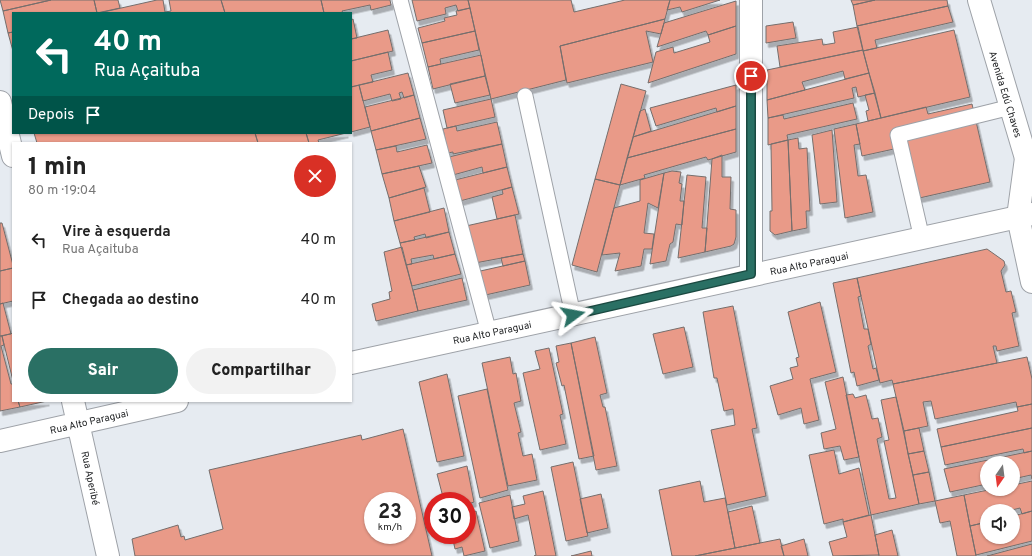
<!DOCTYPE html>
<html lang="pt">
<head>
<meta charset="utf-8">
<style>
  :root { --surface:#fff; --page:#f2f2f2; --text:#222; --muted:#767676; --accent:#2a7064 }
  body { margin:0; font-family:Overpass,sans-serif; background:var(--page); color:var(--text); height:100vh; display:flex; flex-direction:column; font-size:15px; white-space:nowrap }
  * { box-sizing:border-box; margin:0 }
  p { font-size:13px; color:var(--muted) }
  .icon { flex:none; width:22px; height:22px; fill:none; stroke:currentColor; stroke-width:2; stroke-linecap:round; stroke-linejoin:round }
  .map { position:relative; flex:1; overflow:hidden }
  .side { position:absolute; left:12px; top:142px; width:340px; height:260px; display:flex; flex-direction:column; background:var(--surface); border-radius:0px; box-shadow:0 1px 3px #0004 }
  .side>* { flex:none }
  .banner { position:absolute; left:12px; top:12px; width:340px; height:122px; border-radius:0px; box-shadow:0 1px 3px #0004; background:#00695c; color:#fff; overflow:hidden }
  .needle { width:26px; rotate:194deg }
  .tools { position:absolute; left:980px; top:456px; display:grid; gap:8px }
  .tools a { display:grid; place-items:center; width:40px; height:40px; border-radius:50%; background:var(--surface); box-shadow:0 1px 3px #0004; font-size:20px }
  .speed { position:absolute; left:364px; top:492px; display:flex; gap:8px; font-size:20px; font-weight:700; text-align:center }
  .speed>* { display:grid; place-content:center; width:52px; height:52px; border-radius:50%; background:var(--surface); box-shadow:0 1px 3px #0004; line-height:1 }
  .speed small { font-size:10px; font-weight:400 }
  .speed .limit { border:6px solid #d22; background:#fff; color:#111 }
  .pin { position:absolute; display:grid; place-items:center; width:34px; height:34px; color:#fff; margin:-17px; border:2px solid #fff; border-radius:50%; box-shadow:0 1px 4px #0007 }
  .me { position:absolute; width:44px; margin:-22px; rotate:77deg; stroke-linejoin:round; filter:drop-shadow(0 0 3px #0008) }
  .turn { display:flex; align-items:center; gap:14px; height:84px; padding:0 16px; font-size:18px }
  .turn .icon { width:52px; height:52px; stroke-width:2.5 }
  .turn b { display:block; font-size:28px; line-height:34px }
  .then { display:flex; align-items:center; height:38px; padding:0 16px; background:#0003; gap:8px; font-size:15px }
  .round { display:grid; place-items:center; flex:none; width:42px; height:42px; border-radius:21px; background:var(--page) }
  .summary { display:flex; align-items:center; justify-content:space-between; height:68px; padding:0 16px }
  h1 { font-size:24px; font-weight:800; line-height:30px }
  .cta { display:flex; gap:8px; margin-top:auto; padding:8px 16px }
  .cta a { flex:1; height:46px; border-radius:24px; background:var(--accent); color:#fff; font-size:16px; font-weight:800; line-height:46px; text-align:center }
  .cta a+a { background:var(--page); color:var(--text) }
  ul { padding:0; list-style:none }
  li { display:flex; align-items:center; gap:12px; height:60px; padding:0 16px }
  li div { flex:1 }
  li b { display:block; font-size:15px }
  li em { font-style:normal }
  .map>svg:first-child { display:block }
  .building { fill:#e99a88; stroke:#756e6c; fill-rule:evenodd; filter:url(#shadow) }
  .lines { fill:none; stroke-linecap:round; stroke-linejoin:round }
  .service-casing { stroke:#9ea2a8; stroke-width:17 }
  .minor-casing { stroke:#9ea2a8; stroke-width:24 }
  .tertiary-casing { stroke:#9ea2a8; stroke-width:24 }
  .secondary-casing { stroke:#9ea2a8; stroke-width:24 }
  .service { stroke:#fff; stroke-width:15 }
  .minor { stroke:#fff; stroke-width:22 }
  .tertiary { stroke:#fff; stroke-width:22 }
  .secondary { stroke:#fff; stroke-width:22 }
  .route-casing { stroke:#1b4941; stroke-width:10 }
  .route { stroke:#2a7064; stroke-width:7 }
  .labels { text-anchor:middle; stroke-width:3.5; stroke-linejoin:round; paint-order:stroke }
  .street-label { font-size:10px; fill:#1d1f21; stroke:#fff }
</style>
</head>
<body>
<div class="map">
<svg width="1032" height="556" viewBox="0 0 1032 556">
  <defs>
    <filter id="shadow"><feDropShadow dx="2.5" dy="4.5" stdDeviation="0" flood-color="#0004"/></filter>
  </defs>
  <rect width="100%" height="100%" fill="#e6ebf1"/>
  <path class="building" d="M0,0H51L3,11Z
    M51,0H94L97,13H13V32L8,33L3,11Z
    M94,0H118L120,8L97,13Z
    M157,0H163L165,12L171,11L169,0H221L225,13H99Z
    M221,0H321L324,13H225Z
    M321,0H390L391,5L371,10L370,5L342,11L343,13H324Z
    M412,0H468L470,8L458,11L456,5L445,8L446,14L417,21Z
    M468,0H571L574,12L625,0H670L665,19L560,46L566,80L491,99Z
    M670,0H720L682,12L680,7L667,10Z
    M851,0H875L853,5Z
    M875,0H947L948,6L857,26L853,5Z
    M736,1V26L708,35L706,31L657,47L664,23Z
    M948,6L953,22L875,40L877,48L863,51L857,26Z
    M470,8L475,31L422,43L418,28L445,21L444,18L457,15L456,11Z
    M353,19L357,38L351,39V20Z
    M665,19L661,34L646,31L653,62L567,83L560,46Z
    M793,22L796,38L766,43V26Z
    M736,26V54L648,83L656,52L673,47L674,53L710,42L708,35Z
    M858,27L863,50L780,67L777,46L822,39L823,45L835,43L833,32Z
    M388,30L393,51L351,61V39Z
    M954,30L970,97L881,118L863,51Z
    M475,31L479,50L440,59L441,64L428,67L422,43Z
    M13,32V51L8,33Z
    M863,50L869,73L845,79L843,71L802,82L805,90L767,100V70Z
    M388,52L392,70L371,75L373,82L351,87V61Z
    M481,55L485,76L433,89L428,67Z
    M408,73L414,95L404,98L402,92L399,93L401,99L392,101L390,94L363,101L359,85Z
    M869,73L875,93L858,97L856,87L852,88L854,98L768,118L767,100Z
    M485,76L490,95L455,103L450,84Z
    M621,84L646,91L620,185L595,179Z
    M359,85L370,127L351,132V87Z
    M736,85V106L717,112L716,108L656,126L650,108Z
    M875,93L881,118L868,121L866,111L869,110L865,95Z
    M414,95L420,118L371,131L365,107Z
    M491,99L495,117L447,128L443,110Z
    M853,103L857,119L787,135L788,140L768,145V118L783,115L784,119Z
    M972,104L990,182L915,199L903,147L862,156L856,124L926,107L928,114Z
    M736,106V129L627,158L633,137Z
    M645,109L651,131L633,137L640,111Z
    M420,118L426,139L376,150L371,131Z
    M497,122L502,144L453,154V152L448,153L443,129L456,126L457,131Z
    M856,124L860,144L854,145L858,176L866,175L873,212L845,218L834,129Z
    M736,129V152L708,160L706,157L644,175L645,178L620,185L627,158Z
    M832,130L837,202L820,204L812,135Z
    M34,133H255L258,143H37Z
    M255,133H306L309,143H258Z
    M306,133H346L318,140L319,143H309Z
    M798,138L799,149L807,148L810,211H806L807,228L792,231L788,140Z
    M788,140L792,231L775,235L770,231V211H772L771,144Z
    M502,144L507,167L483,173L482,167L453,175L449,157Z
    M427,145L432,163L382,174L376,150L396,146L397,152Z
    M722,155V177H731L730,209L736,210V237L734,244L731,246L705,252L712,159Z
    M419,166L426,187L389,198L382,174Z
    M507,167L512,187L460,201L455,180Z
    M672,171L681,172L679,183L682,184L680,201H684L682,225L676,224L673,242L670,244L666,261L650,264L664,173Z
    M664,173L658,208L648,203L644,233L654,234L652,249H644L641,266L615,271L620,253L602,255L614,208L640,201V180Z
    M687,175L706,177L702,228H707L705,252L678,258Z
    M595,179L620,185L597,272L572,265Z
    M512,187L519,214L497,219L492,197L503,194L502,190Z
    M424,188L430,212L394,221L389,198Z
    M444,208L449,232L426,238L425,234L414,237L415,240L400,243L394,221Z
    M515,215L523,254L475,263L466,226Z
    M0,223H2L13,265V268L0,271Z
    M449,232L455,254L434,259L433,255L411,259L412,264L406,265L400,243Z
    M402,247L418,311L376,321L372,304L390,299L389,292L392,291L384,252Z
    M987,249L1004,261L1005,265L1001,271L1006,292L1011,291L1016,312L1012,313L1019,346L997,351L996,346H993L997,363L893,384L892,380L880,383L857,278Z
    M455,254L461,274L412,286L406,265Z
    M523,254L525,261L503,266L501,258Z
    M525,261L530,285L481,296L476,272Z
    M13,268V301L0,304V271Z
    M462,278L467,300L418,311L413,290Z
    M857,278L861,296L858,297L864,329H868L871,344L868,346L873,369L876,368L879,380L857,386L854,372L851,373L833,283Z
    M820,302L836,372L810,379L819,420L804,424L801,408L778,415L770,386L793,379L790,368L798,366L796,358L799,357L788,312Z
    M3,303L11,334L0,336V304Z
    M733,306L757,428L752,429L766,496L727,505L711,430L735,425L733,409L724,411L717,378H714L703,312Z
    M684,327L693,367L663,374L653,334Z
    M13,333V381L2,336Z
    M0,336H2L4,345L1,346L11,384H13V401H18L20,407L0,411Z
    M595,337L607,393L600,395L603,407H605L617,466L596,470L571,343Z
    M571,343L594,456L579,459L564,385L562,386L556,363L559,362L556,346Z
    M549,348L563,414L560,415L566,444L540,450L523,373L540,369L535,351Z
    M510,357L513,374L516,373L521,401L514,403L521,432L518,433L523,456L532,454L537,480L508,486L482,363Z
    M1027,357L1032,379V404L1017,407L1016,402L935,419L931,401L923,402L928,426L904,431L893,384Z
    M447,374L464,456L437,462L419,382Z
    M843,377L859,457L844,460L840,446L824,449L821,433L836,429L825,382Z
    M487,389L508,490L480,498L458,396Z
    M853,394L855,398L866,395L872,419L878,418L882,437L877,439L889,499L896,498L884,441L889,440L881,400L896,397L919,504L871,515L846,395Z
    M18,401H47L20,407Z
    M1032,404V428L941,447L937,429L1018,411L1017,407Z
    M919,428L924,451L908,454L904,431Z
    M1032,428V451L1024,453L1023,449L945,465L941,447Z
    M403,429L432,556H135L132,539L178,525L181,537L184,536L185,540L223,529L209,470L361,435L362,440ZM373,501H407V535H373Z
    M834,450L839,474L859,468L869,515L843,522V519L824,524L809,455Z
    M924,451L929,472L913,475L908,454Z
    M1032,451V479L1031,475L1013,479V463H987V484L950,492L944,469Z
    M573,462L588,536L566,541L551,467Z
    M467,466L474,502L468,504L469,509H467V501H444L437,474Z
    M929,472L935,501L919,504L913,475Z
    M700,481L704,502L725,498L735,548L695,556H672L659,490Z
    M1032,481V511L1022,514L1020,508L1008,511H987V522L970,526L964,495L993,489H1013V485Z
    M543,491L556,556H534L536,555L528,515L514,519L512,507L525,504L523,496Z
    M601,494L608,528L587,533L580,499Z
    M510,495L519,541L490,548L479,503Z
    M964,495L970,526L976,556H957L950,521L940,523L935,501Z
    M752,506L760,543L735,548L728,512Z
    M476,511L485,551L464,556L462,547L455,549L452,535H467V514Z
    M1032,511V541L976,555L970,526L987,522V537H1013V516Z
    M871,515L879,555L833,556L829,542L847,537L843,522Z
    M892,530L898,556H879L875,535Z
    M780,539L784,556H695Z
    M804,539L808,556H784L781,546Z
    M1032,544V556H987Z
    M591,551L592,556H571Z"/>
  <g class="lines">
    <g class="service-casing">
      <path id="service" d="M400,0L489,333
        M525,96L573,315
        M922,239L898,135L1011,107"/>
    </g>
    <g class="minor-casing">
      <path id="minor" d="M751,0V274
        M0,102L13,156
        M351,363L1032,214
        M73,401L108,556
        M0,441L177,401"/>
    </g>
    <g class="tertiary-casing">
      <path id="tertiary" d="M1026,158L1018,217L1032,282"/>
    </g>
    <g class="secondary-casing">
      <path id="secondary" d="M979,0L1026,158L1032,162"/>
    </g>
    <use href="#service" class="service"/>
    <use href="#minor" class="minor"/>
    <use href="#tertiary" class="tertiary"/>
    <use href="#secondary" class="secondary"/>
  </g>
  <g class="lines">
    <g class="route-casing">
      <path id="route" d="M573,315L751,274V76"/>
    </g>
    <use href="#route" class="route"/>
  </g>
  <g class="labels">
    <g class="street-label">
      <text transform="translate(1006 94) rotate(73)" y="4">Avenida Edú Chaves</text>
      <text transform="translate(809 263) rotate(-12)" y="4">Rua Alto Paraguai</text>
      <text transform="translate(492 332) rotate(-12)" y="4">Rua Alto Paraguai</text>
      <text transform="translate(89 421) rotate(-13)" y="4">Rua Alto Paraguai</text>
      <text transform="translate(91 478) rotate(78)" y="4">Rua Aperibé</text>
    </g>
  </g>
</svg>
<div class="tools">
<a><svg class="needle" viewBox="-14 -14 28 28"><path d="M0-13l5 13h-10z" fill="#e53935"/><path d="M0 13l5-13h-10z" fill="#767676"/></svg></a>
<a><svg class="icon" aria-label="sound" viewBox="0 0 24 24"><path d="M4 9h4l5-4v14l-5-4H4zM17 9q2 3 0 6"/></svg></a>
</div>
<div class="speed"><div>23<small>km/h</small></div><div class="limit">30</div></div>
<div class="pin" style="left:751px;top:76px;background:#d93025"><svg class="icon" aria-label="arrive" viewBox="0 0 24 24"><path d="M6 21V4h12l-3 4 3 4H6"/></svg></div>
<svg class="me" style="left:573px;top:315px" viewBox="-20 -20 40 40"><path d="M0-17L14 15 0 8-14 15z" fill="#2a7064" stroke="#fff" stroke-width="4"/></svg>
<div class="banner">
<div class="turn"><svg class="icon" aria-label="left" viewBox="0 0 24 24"><path d="M17 20v-9H6M10 6l-5 5 5 5"/></svg><div><b>40 m</b>Rua Açaituba</div></div>
<div class="then">Depois<svg class="icon" aria-label="arrive" viewBox="0 0 24 24"><path d="M6 21V4h12l-3 4 3 4H6"/></svg></div>
</div>
<section class="side">
<div class="summary"><div><h1>1 min</h1><p>80 m · 19:04</p></div><a class="round" style="background:#d93025;color:#fff"><svg class="icon" aria-label="close" viewBox="0 0 24 24"><path d="M6 6l12 12M18 6L6 18"/></svg></a></div>
<ul>
<li><svg class="icon" aria-label="left" viewBox="0 0 24 24"><path d="M17 20v-9H6M10 6l-5 5 5 5"/></svg><div><b>Vire à esquerda</b><p>Rua Açaituba</p></div><em>40 m</em></li>
<li><svg class="icon" aria-label="arrive" viewBox="0 0 24 24"><path d="M6 21V4h12l-3 4 3 4H6"/></svg><div><b>Chegada ao destino</b></div><em>40 m</em></li>
</ul>
<div class="cta"><a>Sair</a><a>Compartilhar</a></div>
</section>
</div>
</body>
</html>
